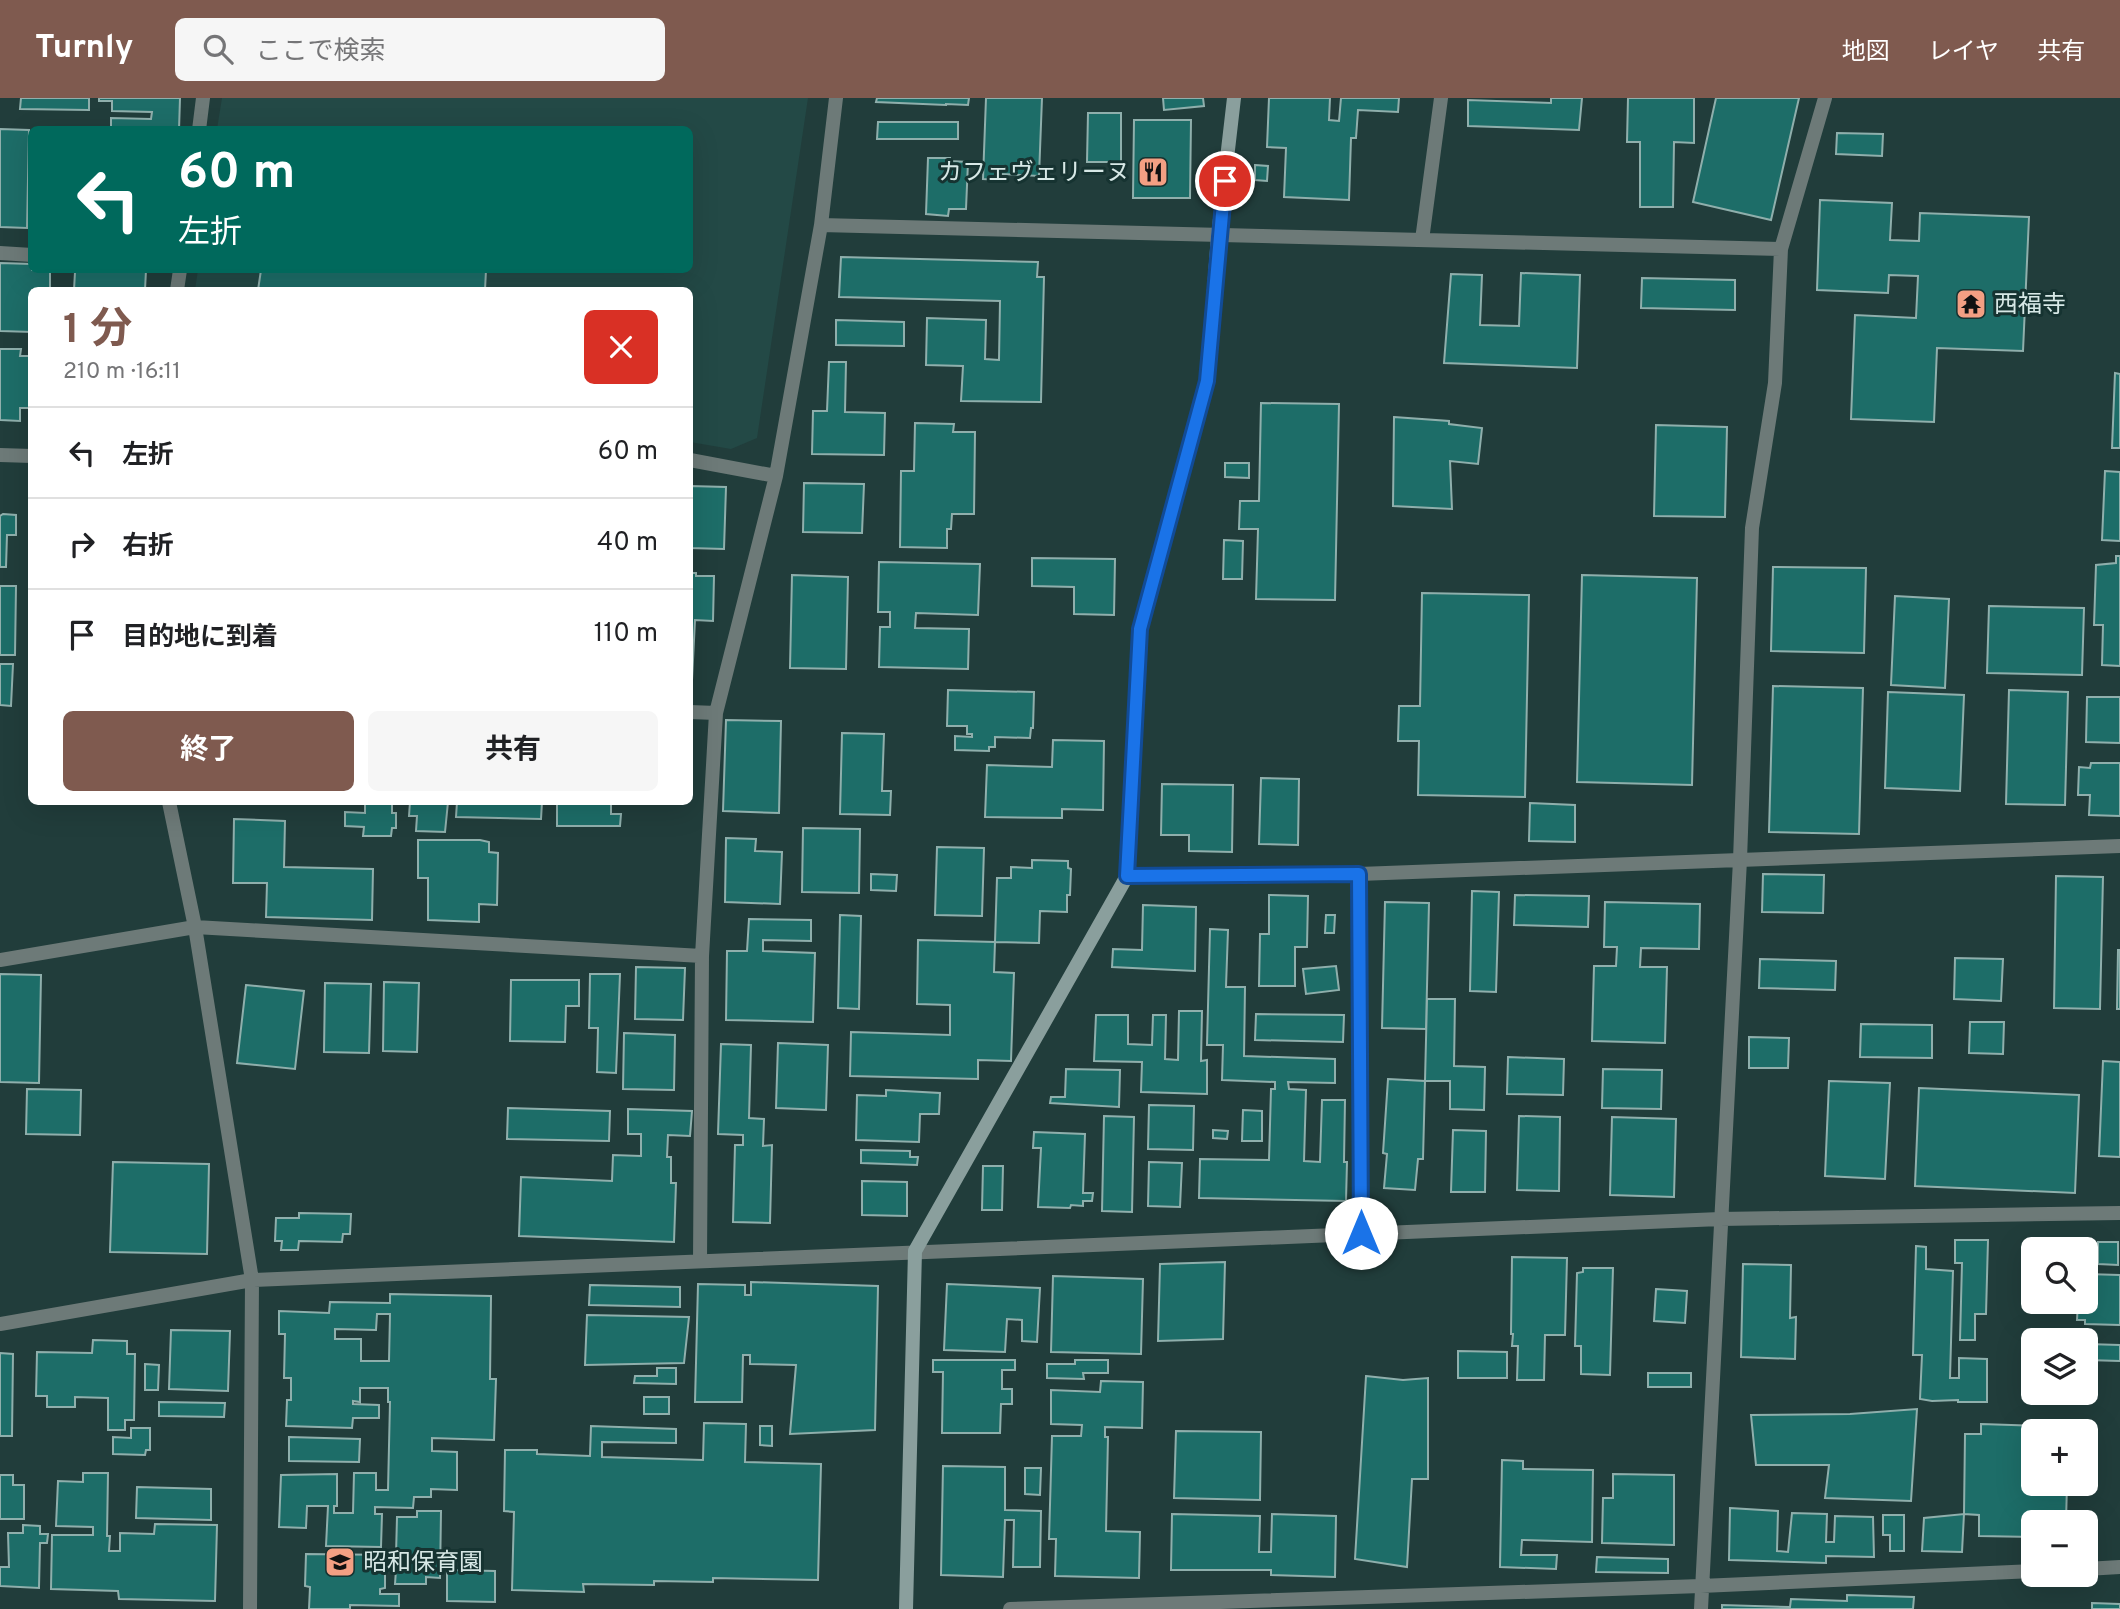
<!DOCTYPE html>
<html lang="ja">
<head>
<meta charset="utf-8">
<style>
  :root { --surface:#fff; --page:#f6f6f6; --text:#202124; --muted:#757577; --line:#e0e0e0; --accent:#7f5a4f }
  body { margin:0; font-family:Overpass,"Noto Sans JP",sans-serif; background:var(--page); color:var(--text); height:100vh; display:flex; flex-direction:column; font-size:26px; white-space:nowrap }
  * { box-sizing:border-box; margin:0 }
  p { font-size:23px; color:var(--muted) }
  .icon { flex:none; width:38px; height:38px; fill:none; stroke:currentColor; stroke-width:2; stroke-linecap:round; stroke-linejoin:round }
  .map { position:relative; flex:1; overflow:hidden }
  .drawer { position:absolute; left:28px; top:189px; width:665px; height:518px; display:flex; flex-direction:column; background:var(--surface); border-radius:10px; box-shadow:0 7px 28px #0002 }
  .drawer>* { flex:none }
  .top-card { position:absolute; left:28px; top:28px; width:665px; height:147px; border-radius:10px; box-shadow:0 7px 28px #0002; background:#00695c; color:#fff; overflow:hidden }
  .fabs { position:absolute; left:2021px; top:1139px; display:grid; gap:14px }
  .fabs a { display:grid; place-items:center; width:77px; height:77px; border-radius:10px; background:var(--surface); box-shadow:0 7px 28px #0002; font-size:35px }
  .pin { position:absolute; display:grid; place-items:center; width:60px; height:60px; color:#fff; margin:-30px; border:4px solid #fff; border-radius:50%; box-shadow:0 2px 7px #0007 }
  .me { position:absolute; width:77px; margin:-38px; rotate:0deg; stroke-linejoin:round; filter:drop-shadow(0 0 5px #0008) }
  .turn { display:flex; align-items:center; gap:24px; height:147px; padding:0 35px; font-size:32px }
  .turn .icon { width:91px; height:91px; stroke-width:2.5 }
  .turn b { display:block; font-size:49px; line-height:60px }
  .round { display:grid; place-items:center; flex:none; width:74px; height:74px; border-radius:10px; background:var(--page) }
  .headline { display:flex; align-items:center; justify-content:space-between; height:119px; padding:0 35px }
  h1 { font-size:42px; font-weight:700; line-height:52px; color:var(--accent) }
  .cta { display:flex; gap:14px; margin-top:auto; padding:14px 35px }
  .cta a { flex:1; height:80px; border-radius:10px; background:var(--accent); color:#fff; font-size:28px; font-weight:700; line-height:80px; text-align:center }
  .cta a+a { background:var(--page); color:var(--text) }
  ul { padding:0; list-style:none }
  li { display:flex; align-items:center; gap:21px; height:91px; padding:0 35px; border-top:2px solid var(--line) }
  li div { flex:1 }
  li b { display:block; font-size:26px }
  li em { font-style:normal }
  header { display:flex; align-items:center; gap:42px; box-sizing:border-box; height:98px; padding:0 35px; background:var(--accent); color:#fff }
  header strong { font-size:33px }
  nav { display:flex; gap:38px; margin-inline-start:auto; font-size:24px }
  .search { width:490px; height:63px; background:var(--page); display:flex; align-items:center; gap:18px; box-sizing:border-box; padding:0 24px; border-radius:10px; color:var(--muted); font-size:26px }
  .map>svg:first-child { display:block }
  .built { fill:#234946 }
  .building { fill:#1d6d68; stroke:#8fafac; stroke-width:2; fill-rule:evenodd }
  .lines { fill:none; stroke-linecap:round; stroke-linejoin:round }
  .lane { stroke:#6d7a78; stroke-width:14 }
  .street { stroke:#6d7a78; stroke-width:14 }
  .secondary { stroke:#8a9f9d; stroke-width:14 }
  .route-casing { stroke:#114b97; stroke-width:18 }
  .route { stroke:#1a73e8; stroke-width:12 }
  .labels { text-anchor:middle; stroke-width:6; stroke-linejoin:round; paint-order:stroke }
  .poi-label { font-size:24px; fill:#d7e8e6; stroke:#163331; text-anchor:start }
</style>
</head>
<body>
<header>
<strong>Turnly</strong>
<div class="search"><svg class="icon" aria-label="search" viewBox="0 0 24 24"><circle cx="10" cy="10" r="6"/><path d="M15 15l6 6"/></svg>ここで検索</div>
<nav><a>地図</a><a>レイヤ</a><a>共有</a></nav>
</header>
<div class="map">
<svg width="2120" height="1511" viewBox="0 0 2120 1511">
  <rect width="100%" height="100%" fill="#213d3b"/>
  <path class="built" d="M222,0H808L757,340L731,351L690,344V192H195L198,172H690V32L217,31Z"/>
  <path class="building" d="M21,0H89V12L20,11Z
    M99,0H180L179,32H111V20L151,21L152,14L112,13V3H99Z
    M877,0H969L968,7L946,6V7L876,4Z
    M986,0H1042L1039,78L1002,76V82L983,81Z
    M1163,0H1203L1204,8L1164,12Z
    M1269,0H1330L1329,22L1339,23L1341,0H1399L1398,14L1358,12L1356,40H1351L1349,102L1284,99L1286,50L1267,49Z
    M1551,0H1582L1579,32L1468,28V2L1551,5Z
    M1628,0H1694V45L1674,44L1673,109H1640V44H1627Z
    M1716,0H1799L1771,122L1693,104Z
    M1088,15H1121V64H1087Z
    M1134,22H1191L1190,100H1133Z
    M878,24H958V41H877Z
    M0,31L29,32L27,130L0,129Z
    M1837,35L1883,36L1882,58L1836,56Z
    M928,60H950V63L968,64L966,111H949L948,118L926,116Z
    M1255,67L1268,68L1267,83L1255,82Z
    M1820,102L1892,105L1890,142L1919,143L1920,115L2029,119L2023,253L1937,250L1934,324L1851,321L1855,217L1916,220L1918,178L1889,177L1888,195L1817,192Z
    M841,159L1038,164L1037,179H1044L1041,304L961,303L963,268L926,267L927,220L986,222L985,261L999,262L1000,203L839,199Z
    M0,165L32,166V172H50V192H32V234L0,233Z
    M93,172H146L145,192H74L75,174H93Z
    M261,172H486L485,192H258Z
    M1521,175L1580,177L1577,270L1444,265L1451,176L1482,177L1480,227L1519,228Z
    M1642,180L1735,182V212L1641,210Z
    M836,222L904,224V248L836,247Z
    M0,251H21L20,258H32V324L31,310H20V323L0,322Z
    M829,264H846L845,314L885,315L884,357L812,356L813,313H827Z
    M2115,275L2120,276V350H2112Z
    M1261,305L1339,306L1335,502L1256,501L1258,431H1239L1240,403H1259Z
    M1394,319L1449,323V326L1482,330L1478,366L1450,363L1452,411L1393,408Z
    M915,325L954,326L953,334H975L974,416H952L951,431H947V450L900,449L901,373H914Z
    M1656,327L1727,329L1725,419L1654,418Z
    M1225,365H1249V380L1225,379Z
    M2105,373L2120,374V443L2102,442Z
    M804,385L864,386L862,435L803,434Z
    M690,388L726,389L724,451L690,450Z
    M3,416L16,417V437H7L6,469H0V418Z
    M1224,442L1243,443L1242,481H1223Z
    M2116,458H2120V568L2102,567L2103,527H2094L2096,467L2116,465Z
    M1032,460L1115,461L1114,517L1074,516V489L1032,488Z
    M879,464L980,466L978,517L916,515L915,530L969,531L968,571L879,569L880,529H890V514H878Z
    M1773,469L1866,470L1864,555L1771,553Z
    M690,475H696V478H714L713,523L695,522L692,582H690Z
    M792,477L848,479L846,571L790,570Z
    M1582,477L1697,480L1692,687L1577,684Z
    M0,488H16L15,557H0Z
    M1422,495L1529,497L1525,699L1418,697L1419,643H1398L1399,608H1420Z
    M1895,498L1949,501L1945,590L1891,587Z
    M1989,508L2084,510L2082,577L1987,575Z
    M0,566H13L11,608L0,607Z
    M1773,588L1863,590L1859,736L1769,734Z
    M948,592L1034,594L1033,630H1031L1030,640L995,639V649H989V653L955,652V638L972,639V636H967V628H947Z
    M2009,592L2068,594L2065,707L2006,706Z
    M1888,594L1964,597L1960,693L1885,690Z
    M2087,599H2120V645L2086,644Z
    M726,622L781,623L779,715L723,713Z
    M842,635L884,636L882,693H891L890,717L840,716Z
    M1053,642L1104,643L1103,712L1062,711V720L985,719L987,667L1052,669Z
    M2091,665H2120V718L2089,717L2090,697H2078L2079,669L2090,670Z
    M1261,680L1299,681L1298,747L1259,746Z
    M1162,686L1233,687L1232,754L1189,753V737H1161Z
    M365,704H392V715H396V730H392L391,738H363L364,729L345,728V714L365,715Z
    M410,704H448L445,734L416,733L417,718H409Z
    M457,704H542L541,721L456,719Z
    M557,704H611V716H621L620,728H557Z
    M1530,705L1575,707V744L1529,743Z
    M234,721L285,723L284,769L373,771L372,822L266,819L267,785H233Z
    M803,730L860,731L859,795L802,794Z
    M726,740L756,741L755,753L782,754L780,806L725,804Z
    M418,742H480L489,744V754L498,755L497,807L479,806V824L428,822V780H418Z
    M937,749L984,750L982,818L935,817Z
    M1032,762L1068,763V770L1071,771L1070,797H1067V814L1040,813L1039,845L995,844L997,780H1011V769L1032,770Z
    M871,776L897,777L896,793L871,792Z
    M1763,776L1824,777L1823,815L1762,814Z
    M2056,778L2103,779L2100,911L2054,910Z
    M1472,793L1499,794L1496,894L1470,893Z
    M1269,797L1308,798L1307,849H1295V888H1259L1260,836H1269Z
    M1515,797L1589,798L1588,829L1514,827Z
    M1385,804L1429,805L1426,931L1382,930Z
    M1605,804L1700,806L1699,851L1641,850L1640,869H1667L1665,945L1592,943L1594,868H1616L1617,849H1604Z
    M1143,807L1196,809L1195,873L1112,869L1113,851L1142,852Z
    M840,817L861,818L859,911L838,910Z
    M1326,817H1335L1334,835H1325Z
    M749,821L811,822V843L763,842V853L815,855L813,924L726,922L727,853H747Z
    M1210,831L1228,832L1226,889H1245L1244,958L1335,961V985L1288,984L1289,991L1306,992L1304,1063L1320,1064L1322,1002H1345L1344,1064H1347L1346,1103L1199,1100L1200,1061L1269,1062L1271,991H1275V984L1222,982L1223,947H1207Z
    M918,842L995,844L994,874L1014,875L1011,963L978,962V981L850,978L851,934L950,937V907L917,906Z
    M2118,852H2120V911H2117Z
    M1955,860L2003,861L2001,903L1954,901Z
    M1760,861L1836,863L1835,892L1759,890Z
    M1336,868L1339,892L1306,896L1303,871Z
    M636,869L685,870L683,922L635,921Z
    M0,876L41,877L39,985L0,984Z
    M590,876H620L616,975L597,974L598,930H589Z
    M511,882H579V908H566L565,944L510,943Z
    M384,884L419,885L417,954L383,953Z
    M325,885L371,886L369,955L324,954Z
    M246,887L304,893L295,971L237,965Z
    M1427,901H1455L1454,968L1485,969L1484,1012L1450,1011V983H1425Z
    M1179,913H1202L1201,963L1207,962V996L1141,994L1142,964L1094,963L1096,917H1128V946L1152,947L1153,917H1166L1165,961L1178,962Z
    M1256,916L1344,917L1343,944L1255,942Z
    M1970,924H2004L2003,956L1969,955Z
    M1861,926L1932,927V960L1860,959Z
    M624,935L675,937L674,992L623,991Z
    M1749,939L1789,940L1788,970H1749Z
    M778,945L828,947L826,1012L776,1010Z
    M721,946L751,947L749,1020L764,1021L763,1048L772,1047L770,1125L733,1124L735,1047H743V1037L718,1036Z
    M1508,959L1564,961L1563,997L1507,996Z
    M2103,963L2120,964V1059L2099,1058Z
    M1066,971L1120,972L1119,1009L1050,1005L1051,999H1065Z
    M1603,971L1662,972L1661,1011L1602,1010Z
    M1388,981L1425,983L1423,1061H1418L1415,1092L1384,1090L1387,1056L1383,1055Z
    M1829,983L1890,985L1885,1081L1825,1078Z
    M1919,990L2079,997L2075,1095L1915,1088Z
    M27,991L81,992L80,1037L26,1036Z
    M886,992L940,995L939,1016H920L919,1044L856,1042L857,997L886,998Z
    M1149,1007L1194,1008L1193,1052L1148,1051Z
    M508,1010L610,1013L609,1043L507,1041Z
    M628,1011L692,1013L690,1038L668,1037L667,1059H671V1085H676L674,1144L519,1138L521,1079L612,1083L613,1057L641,1058V1036H628Z
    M1243,1012L1262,1013V1043H1242Z
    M1104,1018L1134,1019L1132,1114L1102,1113Z
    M1519,1018L1560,1019L1559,1093L1517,1092Z
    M1612,1019L1676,1021L1674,1099L1610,1097Z
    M1213,1032L1228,1033L1227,1041L1213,1040Z
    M1453,1032L1486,1033L1485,1094H1451Z
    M1034,1034L1085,1036L1083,1095H1093L1092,1103H1083V1108L1071,1107L1070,1110L1038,1109L1041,1050H1033Z
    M861,1052L910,1053V1059H918L917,1067L861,1065Z
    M113,1064L209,1066L207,1156L110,1154Z
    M1149,1064L1182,1065L1180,1109L1148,1108Z
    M983,1068H1003L1002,1112H982Z
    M862,1083L907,1084V1118L862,1117Z
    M299,1115L351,1116L350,1136H343L342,1144L299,1143L298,1152H281L282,1143H275L276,1120H299Z
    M1955,1142H1988L1986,1216H1975V1242H1960L1962,1165H1955Z
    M2098,1144H2118V1167L2098,1166Z
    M1916,1148L1926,1149V1171L1953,1173L1950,1280H1959V1260L1987,1261V1304H1958V1302L1932,1303L1920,1301L1922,1257H1913Z
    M1512,1159L1567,1160L1565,1237H1545L1544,1282H1517L1518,1248H1512L1513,1236H1511Z
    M1225,1164L1223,1241L1158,1243L1160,1166Z
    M1743,1166L1791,1167L1790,1220L1796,1219L1795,1261L1741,1259Z
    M1583,1170H1613L1610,1277L1581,1276V1248H1575L1577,1175L1583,1174Z
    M2086,1176L2120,1177V1227L2085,1226V1222H2077L2078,1204H2086Z
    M1053,1178L1143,1181L1141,1256L1051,1254Z
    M751,1184L878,1188L875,1332L790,1336L796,1267L750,1266V1257H743L742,1304H695L698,1186L745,1187V1197H751Z
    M947,1186L1040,1190L1037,1244L1022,1243V1222L1007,1221L1005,1254L944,1252Z
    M590,1187L680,1189V1209L589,1207Z
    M1656,1191L1687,1193L1685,1225L1654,1223Z
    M390,1196L491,1198L490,1281H496L494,1342L432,1340V1353L457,1354V1392L431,1391V1399H414L413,1410L375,1409V1416H382L381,1449L326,1448L328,1408H307L306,1430L279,1429L281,1377L337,1376V1408H334V1415H353L354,1375H376V1392H388L390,1304H388V1290H360V1304L353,1303V1306L379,1307V1320H353L352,1330L286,1328L287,1302H291V1280H284L285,1236H279V1213L329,1215L330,1204L390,1205ZM377,1216H390L389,1263H361V1241H335V1231L376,1232Z
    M587,1217L689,1219L684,1265L585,1267Z
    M171,1232L230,1233L228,1293L169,1291Z
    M93,1242L127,1243V1256H135L134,1322H125V1332H108V1300L75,1299V1309H47V1298H36L37,1254L92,1255Z
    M2087,1246L2120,1247V1263L2087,1262Z
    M1458,1253L1507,1254V1280H1458Z
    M0,1255L13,1256L12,1338H0Z
    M933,1262H1015V1272H1002V1291H1012V1306H1001L1000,1335H942L943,1274H933Z
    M1075,1262H1108V1275H1083L1084,1281L1047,1280V1266H1075Z
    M145,1266L159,1267L158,1292H145Z
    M657,1270H676V1286L634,1285L635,1278H657Z
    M1648,1275H1691V1289H1648Z
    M1366,1278L1403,1282L1428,1280V1381H1412L1407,1469L1355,1461Z
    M1101,1283L1143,1284L1142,1330L1105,1329V1339H1108L1106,1433L1140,1434L1139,1480L1055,1478L1056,1441H1049L1052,1338H1081L1082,1327L1051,1326V1292L1100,1294Z
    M644,1299H669V1316H644Z
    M159,1304L225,1305L224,1319L159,1318Z
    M1917,1311L1911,1403L1825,1400L1829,1367H1756L1751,1317L1850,1316Z
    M704,1325L746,1326L745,1364L821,1366L818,1482L713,1480V1484L654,1483V1487L583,1486L584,1494L512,1492L514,1414L504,1413L505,1352H537V1356L590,1358L591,1328L676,1331V1345L602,1344V1359L703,1362Z
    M1981,1326L2068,1329V1334H2034V1386H2067L2066,1424H2034V1439L1979,1438V1417L1964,1416L1965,1336H1981Z
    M760,1328H772V1348L760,1347Z
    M131,1330H150V1352H146L145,1357L113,1356V1339L131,1340Z
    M1176,1333L1261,1334L1260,1402L1174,1400Z
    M289,1339L360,1341L359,1364L289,1363Z
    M1502,1362L1523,1363V1371L1593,1372L1592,1444L1522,1442L1521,1457H1557L1556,1471L1500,1469Z
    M943,1368L1005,1369V1412L1041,1413L1040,1469H1013L1014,1422H1005L1003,1479L941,1477Z
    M1025,1370H1041L1040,1397L1025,1396Z
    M83,1375H108L107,1438H110L109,1453H120V1435L154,1436L155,1426L217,1427L215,1503L119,1501L118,1493L51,1491L52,1437H93V1429L56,1428L58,1383L83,1384Z
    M1613,1376L1674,1377V1447L1602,1445L1603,1400H1613Z
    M0,1377H13V1387H24V1421H0Z
    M137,1389L211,1391V1422L136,1420Z
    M1730,1410L1778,1413L1777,1453L1788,1454L1792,1415L1827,1416L1826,1444H1834L1835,1418L1873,1419L1874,1459L1826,1458V1465L1729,1462Z
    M417,1413H441L440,1480L426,1479V1486H395L396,1472L385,1471V1490L380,1491V1496H399V1508L350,1507V1511H309L310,1489L305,1488L306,1456L396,1457L397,1419H417Z
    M1172,1416L1260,1418L1259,1454H1271L1272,1416L1336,1418L1335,1479L1271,1477V1472H1171Z
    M1964,1416L1962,1454L1922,1453L1924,1420Z
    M1883,1417H1904V1453H1890V1437H1883Z
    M23,1427L40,1428V1436H48L47,1445H40L39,1490L0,1488V1469H9L8,1435H23Z
    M1597,1459L1668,1461V1475L1596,1474Z
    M447,1472L495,1473V1504L447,1503Z
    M1847,1497L1914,1499L1913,1511H1722V1507L1790,1509L1791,1501L1847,1503Z
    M2092,1505L2120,1506V1511H2092Z"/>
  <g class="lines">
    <path class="lane" d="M0,155L32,157"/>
    <path class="street" d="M199,32L203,0
      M821,127L1781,151
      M1422,142L1441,0
      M177,192L180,172
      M0,357L32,358
      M690,362L776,378
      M690,614L716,615
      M169,704L195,829L252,1182L250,1511
      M1359,776L1361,1135
      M1127,778L1359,776L2120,748
      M0,862L195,829L702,858
      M700,1163L702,858L716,615L776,378L821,127L836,0
      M0,1226L252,1182L1720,1121L2120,1115
      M2086,1471L2120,1469
      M1010,1511L1701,1488L2034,1473
      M1701,1511L1740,762L1752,430L1775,285L1781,151L1825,0"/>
    <path class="secondary" d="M906,1511L915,1153L1127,778L1140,531L1207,283L1218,138L1234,0"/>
  </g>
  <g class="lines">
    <g class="route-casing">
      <path id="route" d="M1225,83L1207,283L1140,531L1127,778L1359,776L1361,1135"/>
    </g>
    <use href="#route" class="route"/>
  </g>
  <defs>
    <g id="restaurant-square" transform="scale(1.575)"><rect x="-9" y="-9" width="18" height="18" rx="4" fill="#f39f83" stroke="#163331"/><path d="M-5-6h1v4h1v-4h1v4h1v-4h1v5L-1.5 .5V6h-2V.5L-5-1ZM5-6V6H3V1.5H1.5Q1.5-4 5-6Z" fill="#111"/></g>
    <g id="temple-square" transform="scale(1.575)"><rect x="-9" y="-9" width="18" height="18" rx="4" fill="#f39f83" stroke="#163331"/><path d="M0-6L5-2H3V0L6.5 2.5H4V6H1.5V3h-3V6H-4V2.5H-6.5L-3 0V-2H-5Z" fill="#111"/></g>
    <g id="school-square" transform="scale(1.575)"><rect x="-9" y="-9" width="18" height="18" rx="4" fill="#f39f83" stroke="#163331"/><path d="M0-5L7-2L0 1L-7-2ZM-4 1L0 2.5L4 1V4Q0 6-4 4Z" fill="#111"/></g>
  </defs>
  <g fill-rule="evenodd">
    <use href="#restaurant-square" x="1153" y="74"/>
    <use href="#temple-square" x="1971" y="206"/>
    <use href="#school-square" x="340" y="1464"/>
  </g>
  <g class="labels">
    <g class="poi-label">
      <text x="1130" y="82" text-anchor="end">カフェヴェリーヌ</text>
      <text x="1994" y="214">西福寺</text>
      <text x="363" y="1472">昭和保育園</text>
    </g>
  </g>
</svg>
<div class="fabs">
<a><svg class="icon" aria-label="search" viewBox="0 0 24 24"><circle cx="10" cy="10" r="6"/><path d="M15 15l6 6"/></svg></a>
<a><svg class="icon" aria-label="layers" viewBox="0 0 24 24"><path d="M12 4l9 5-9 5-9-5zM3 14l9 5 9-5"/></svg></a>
<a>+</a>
<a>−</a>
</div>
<div class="pin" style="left:1225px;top:83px;background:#d93025"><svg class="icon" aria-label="arrive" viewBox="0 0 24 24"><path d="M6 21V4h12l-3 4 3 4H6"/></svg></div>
<svg class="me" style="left:1361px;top:1135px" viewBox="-20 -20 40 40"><circle r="19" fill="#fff"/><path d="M0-13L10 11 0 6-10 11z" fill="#1a73e8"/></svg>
<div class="top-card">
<div class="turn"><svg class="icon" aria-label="left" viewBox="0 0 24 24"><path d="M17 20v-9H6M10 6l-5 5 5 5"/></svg><div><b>60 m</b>左折</div></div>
</div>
<section class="drawer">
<div class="headline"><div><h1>1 分</h1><p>210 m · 16:11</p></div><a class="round" style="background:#d93025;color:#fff"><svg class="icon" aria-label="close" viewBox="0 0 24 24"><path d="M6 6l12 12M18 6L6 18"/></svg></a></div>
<ul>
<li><svg class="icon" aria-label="left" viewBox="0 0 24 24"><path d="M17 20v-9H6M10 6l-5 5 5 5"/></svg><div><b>左折</b></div><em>60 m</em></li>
<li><svg class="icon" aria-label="right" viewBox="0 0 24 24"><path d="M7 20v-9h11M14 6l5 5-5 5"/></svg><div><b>右折</b></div><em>40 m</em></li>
<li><svg class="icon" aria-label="arrive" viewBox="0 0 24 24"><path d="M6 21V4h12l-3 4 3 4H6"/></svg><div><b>目的地に到着</b></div><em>110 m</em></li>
</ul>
<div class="cta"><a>終了</a><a>共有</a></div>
</section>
</div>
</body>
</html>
